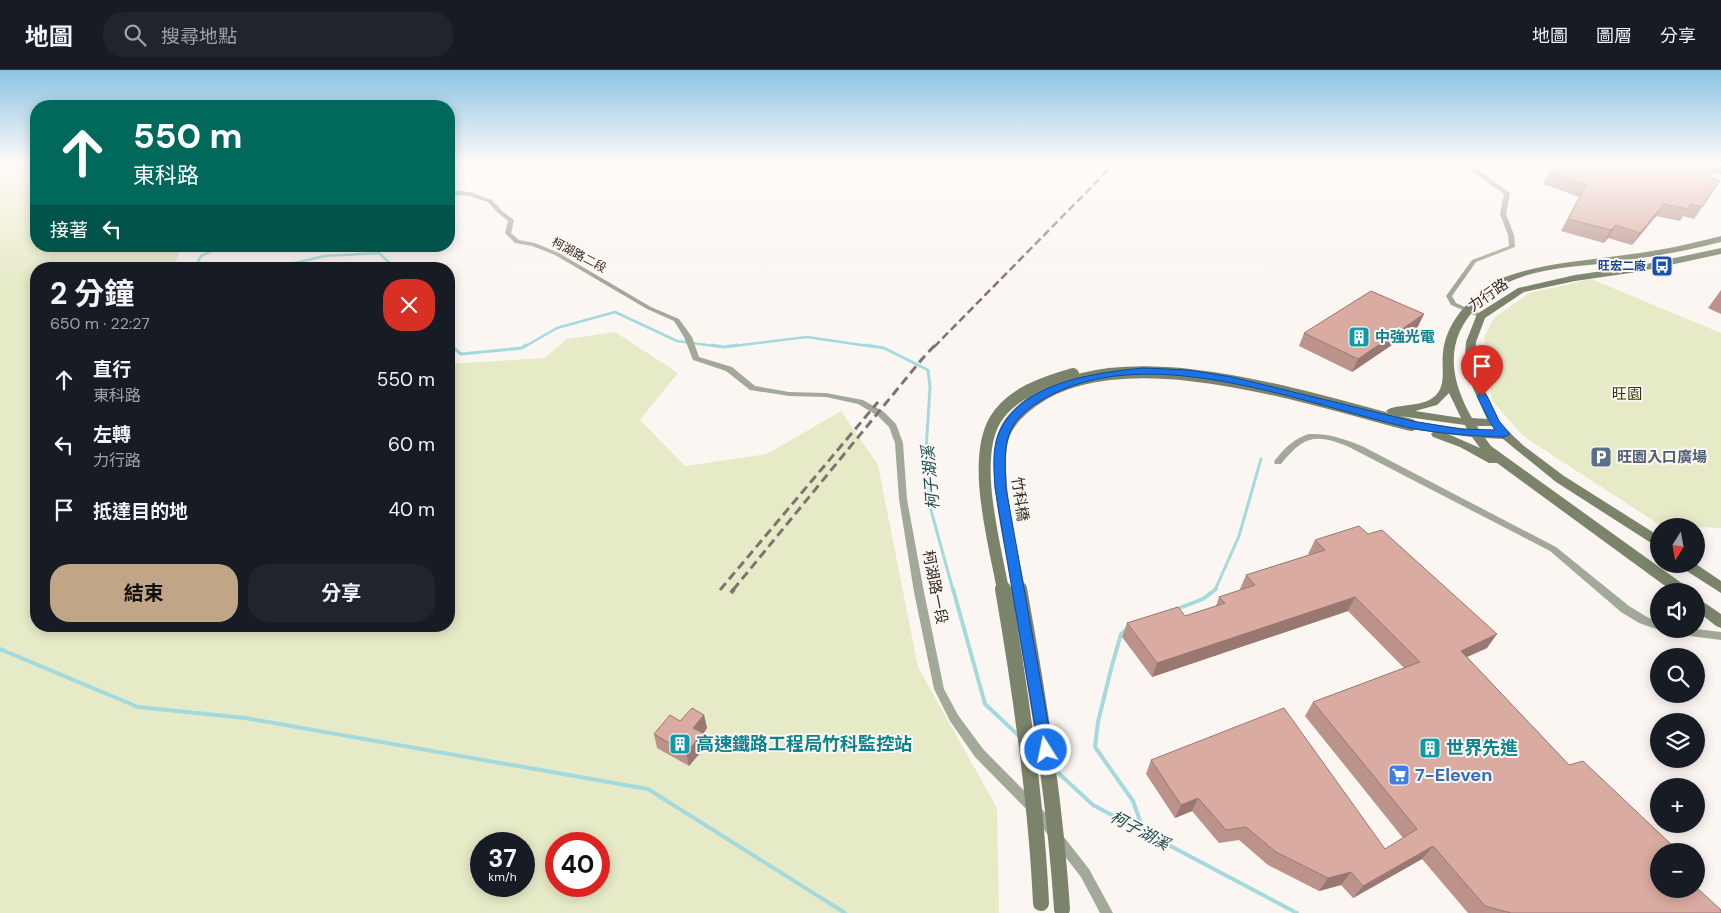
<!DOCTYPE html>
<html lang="zh-TW">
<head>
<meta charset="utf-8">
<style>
  :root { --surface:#171b24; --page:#20242c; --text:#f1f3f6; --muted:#9ea1a6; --line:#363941; --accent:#c0a687 }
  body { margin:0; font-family:"DM Sans","Noto Sans TC",sans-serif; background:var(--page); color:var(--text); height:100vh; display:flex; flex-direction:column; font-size:19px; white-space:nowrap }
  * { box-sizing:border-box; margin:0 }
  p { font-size:16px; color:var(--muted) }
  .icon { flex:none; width:28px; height:28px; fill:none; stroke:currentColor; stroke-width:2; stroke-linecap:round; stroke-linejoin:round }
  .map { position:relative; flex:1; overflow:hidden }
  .drawer { position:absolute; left:30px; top:192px; width:425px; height:370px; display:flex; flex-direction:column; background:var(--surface); border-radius:20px; box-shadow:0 2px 12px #0003 }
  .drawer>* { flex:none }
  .guide { position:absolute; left:30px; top:30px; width:425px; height:152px; border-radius:20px; box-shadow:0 2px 12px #0003; background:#00695c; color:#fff; overflow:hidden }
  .needle { width:32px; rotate:191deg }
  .buttons { position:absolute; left:1650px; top:448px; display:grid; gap:10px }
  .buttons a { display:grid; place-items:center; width:55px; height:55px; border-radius:50%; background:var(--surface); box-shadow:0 2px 12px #0003; font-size:25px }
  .speed { position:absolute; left:470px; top:762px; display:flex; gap:10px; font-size:25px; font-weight:700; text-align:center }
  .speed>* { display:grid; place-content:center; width:65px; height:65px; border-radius:50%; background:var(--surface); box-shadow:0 2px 12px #0003; line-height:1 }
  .speed small { font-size:12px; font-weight:400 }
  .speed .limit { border:8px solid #d22; background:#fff; color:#111 }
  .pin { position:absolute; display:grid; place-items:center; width:42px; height:42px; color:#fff; margin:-51px -21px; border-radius:50% 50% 50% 0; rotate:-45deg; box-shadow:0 0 5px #0007 }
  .pin .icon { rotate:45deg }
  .me { position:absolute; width:55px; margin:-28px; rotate:350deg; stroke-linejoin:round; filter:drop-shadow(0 0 4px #0008) }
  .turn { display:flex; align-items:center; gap:18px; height:105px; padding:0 20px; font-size:22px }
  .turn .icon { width:65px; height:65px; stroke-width:2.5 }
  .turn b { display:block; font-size:35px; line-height:42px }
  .then { display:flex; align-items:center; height:48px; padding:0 20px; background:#0003; gap:10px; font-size:19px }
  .round { display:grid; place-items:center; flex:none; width:52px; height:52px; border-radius:20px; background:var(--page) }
  .head { display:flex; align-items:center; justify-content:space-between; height:85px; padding:0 20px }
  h1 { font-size:30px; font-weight:700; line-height:38px }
  .primary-button { display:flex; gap:10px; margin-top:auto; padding:10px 20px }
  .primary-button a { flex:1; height:58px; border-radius:20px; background:var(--accent); color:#111; font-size:20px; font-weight:700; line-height:58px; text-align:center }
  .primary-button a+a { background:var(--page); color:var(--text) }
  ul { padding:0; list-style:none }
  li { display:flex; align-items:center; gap:15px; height:65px; padding:0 20px }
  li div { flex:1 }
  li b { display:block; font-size:19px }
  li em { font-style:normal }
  header { display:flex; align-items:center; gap:30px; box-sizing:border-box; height:70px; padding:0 25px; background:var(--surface); border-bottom:1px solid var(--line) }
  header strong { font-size:24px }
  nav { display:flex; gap:28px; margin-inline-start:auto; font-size:18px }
  .search { width:350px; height:45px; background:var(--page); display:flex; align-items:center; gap:12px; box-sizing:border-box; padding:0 18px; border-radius:20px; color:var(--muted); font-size:19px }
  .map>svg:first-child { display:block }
  .green { fill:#e7eac7; fill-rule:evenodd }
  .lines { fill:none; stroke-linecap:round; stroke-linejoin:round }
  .stream-far2 { stroke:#a3dadd; stroke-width:2.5 }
  .stream-far1 { stroke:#a3dadd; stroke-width:3 }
  .stream { stroke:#a3dadd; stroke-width:4 }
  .street { fill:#a3a998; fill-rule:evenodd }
  .secondary { fill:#7b846b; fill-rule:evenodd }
  .rail-far2 { stroke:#7e746f; stroke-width:2.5; stroke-dasharray:8 4; stroke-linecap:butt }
  .rail-far1 { stroke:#7e746f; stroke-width:3; stroke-dasharray:9 5; stroke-linecap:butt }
  .rail { stroke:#7e746f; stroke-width:4; stroke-dasharray:12 6; stroke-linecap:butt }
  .secondary-bridge-far1 { stroke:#7b846b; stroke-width:12 }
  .secondary-bridge { stroke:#7b846b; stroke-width:16 }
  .wall { fill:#bb938a }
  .shaded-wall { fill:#987871 }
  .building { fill:#d9aba1; stroke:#987871 }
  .route { fill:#1a73e8; stroke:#114b97 }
  .labels { text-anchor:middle; stroke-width:4; stroke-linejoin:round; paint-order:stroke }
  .far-street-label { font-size:12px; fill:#352a23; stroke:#fcf6f2 }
  .far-transit-label { font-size:12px; font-weight:bold; fill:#164399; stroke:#fcf6f2; text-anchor:end }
  .street-label { font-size:15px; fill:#352a23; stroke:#fcf6f2 }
  .culture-label { font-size:15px; font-weight:bold; fill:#0d838f; stroke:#fcf6f2; text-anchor:start }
  .park-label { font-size:15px; fill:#343601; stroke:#fcf6f2 }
  .service-label { font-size:15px; font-weight:bold; fill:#4e5e75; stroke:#fcf6f2; text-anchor:start }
  .water-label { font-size:16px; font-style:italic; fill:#1b4c4f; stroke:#fcf6f2 }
  .near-culture-label { font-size:18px; font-weight:bold; fill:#0d838f; stroke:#fcf6f2; text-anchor:start }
  .near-shop-label { font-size:18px; font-weight:bold; fill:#366cbe; stroke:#fcf6f2; text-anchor:start }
</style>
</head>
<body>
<header>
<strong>地圖</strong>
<div class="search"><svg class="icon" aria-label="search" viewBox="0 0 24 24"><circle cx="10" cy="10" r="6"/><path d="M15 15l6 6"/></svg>搜尋地點</div>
<nav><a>地圖</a><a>圖層</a><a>分享</a></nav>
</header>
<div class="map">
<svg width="1721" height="843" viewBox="0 0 1721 843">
  <rect width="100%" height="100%" fill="#fcf6f2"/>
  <path class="green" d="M0,93H36V176H191L180,181L173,199H36V556H449V294L545,288L567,269L615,262L678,303L640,350L685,396L767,384L841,341L878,395L918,597L997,738L999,843H0ZM481,774H524V816H481ZM556,774H599V816H556Z
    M1591,209L1721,263V458L1660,455L1523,366L1492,330L1484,267L1494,248L1529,223Z"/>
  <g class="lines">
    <path class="stream-far2" d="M209,199L195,197L201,186L222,176
      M268,199L325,186L379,183L396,199
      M449,275L451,277
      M524,277L557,258L615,242L677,271L722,277
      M726,277L807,267L875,277"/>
    <path class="stream-far1" d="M450,275L461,284L522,278L526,275
      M712,275L724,277L737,275
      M866,275L884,278L928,300L930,317L926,381L929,433L953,520
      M1215,520L1239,466L1261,389"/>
    <path class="stream" d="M953,519L985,634L1020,667
      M1177,539L1203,529L1216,519
      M1127,559L1121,564L1111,599L1098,652L1095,677L1133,731L1144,762
      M0,579L138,637L245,648L648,719L845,843
      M1054,699L1093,735L1297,843"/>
    <path class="street" d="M1471,93H1477L1476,98L1510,123L1506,144L1514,165L1515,177L1476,192L1452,226L1456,233L1483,245L1485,246L1481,248L1451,235L1446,226L1472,190L1509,176L1508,165L1500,144L1504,124L1480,107L1471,99Z
      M449,120L470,122L492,130L502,141L514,150L511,163L519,170L535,173L559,183L651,237L679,249L692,267L699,287L732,297L755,316L789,322L826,323L863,330L884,342L896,354L903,373L907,429L924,522L944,619L958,645L983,679L1042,739L1089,799L1113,843H1100L1081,807L1034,747L975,687L950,651L934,619L914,522L899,429L895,373L889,357L878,346L858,334L826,327L789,326L750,320L726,301L693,290L684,267L674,251L647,239L555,185L532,176L515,173L505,163L508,151L498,143L488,132L469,126L449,124Z
      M1309,364C1328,363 1345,369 1362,376L1556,477L1629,536L1647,547L1659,552V559H1696L1721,562V570L1666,563L1662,562L1661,559L1659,560L1639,553L1621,542L1550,481L1349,377C1315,363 1304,366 1281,394H1275L1274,392L1275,390C1285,378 1293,369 1309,364Z"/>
    <path class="secondary" d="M1721,166V172C1683,182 1645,188 1606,193C1575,197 1538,198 1509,212C1498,217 1488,227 1479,235C1444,269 1449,308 1472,348L1487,349L1464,298L1466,272L1477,244L1518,218L1575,205L1637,196L1721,178V184L1637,202L1575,211L1524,222L1485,248L1476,272L1474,298L1500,352L1508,361L1524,376L1564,406L1659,466V478L1556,412L1503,369L1485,368L1491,376L1687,517L1689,521H1672L1497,393H1489L1460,377L1433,367L1431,364L1433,362L1411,359L1405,355L1411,351L1467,359L1465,355L1392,345L1386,341C1394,333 1423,338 1435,326C1447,315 1441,297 1443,283C1444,269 1450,256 1458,245C1469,231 1489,213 1505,207C1540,194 1580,191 1617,186C1652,182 1687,175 1721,166ZM1449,323L1461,348L1415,341L1437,335ZM1477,356H1492L1495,361L1479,360ZM1448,364L1472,367L1480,378Z
      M1680,494H1696L1721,511V523L1682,498Z
      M1696,527L1721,544V558L1716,556L1696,540Z"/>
    <path class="rail-far2" d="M934,277L1115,93"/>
    <path class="rail-far1" d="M720,520L878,332
      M733,520L922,289L935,275"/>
    <path class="rail" d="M731,523L734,519"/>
    <path class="secondary-bridge-far1" d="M1003,520C995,475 971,391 995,350C1011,323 1045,312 1073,304
      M1019,520C1012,482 991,399 1004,364C1009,350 1022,339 1033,331C1123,265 1312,330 1411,355"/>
    <path class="secondary-bridge" d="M1003,519C1021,623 1036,727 1041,833
      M1019,519C1038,625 1055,731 1062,839"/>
  </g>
  <path class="wall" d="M1557,93H1721V105L1712,103L1709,107L1720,110L1694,149L1683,146L1680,151L1656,146L1632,175L1608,168L1604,173L1561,161L1579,127L1543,114L1549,102Z
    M1721,220V244L1708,238Z
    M1424,244L1417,258L1352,302L1299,276L1304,263Z
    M1315,470L1487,578L1467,587L1569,695L1674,777L1668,781H1659L1721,843H1468L1422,789L1353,828L1341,815L1319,821L1268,795L1239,770L1219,773L1192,741L1175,748L1146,704L1151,690L1385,779L1403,768L1305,646L1313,632L1404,598L1348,541L1152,607L1122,567L1127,553L1185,546L1216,536L1219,527L1241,520L1240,519L1246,505L1309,485L1308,484Z
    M704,645L707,658L703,664L705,677L689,696L657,678L654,664L680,651Z"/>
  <path class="shaded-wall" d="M1664,134L1656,146L1632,175L1640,163Z
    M1616,155L1608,168L1604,173L1611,160Z
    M1424,244L1417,258L1352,302L1358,289Z
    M1355,527L1348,541L1152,607L1157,593Z
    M1497,564L1487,578L1451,594L1461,581Z
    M704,645L707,658L703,664L705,677L689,696L686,683L693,658Z
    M1198,728L1192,741L1175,748L1181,735Z
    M1433,776L1422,789L1353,828L1363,816Z
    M1351,802L1341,815L1319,821L1328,808Z"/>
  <path class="building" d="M1557,93H1718L1709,107L1720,110L1702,137L1691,134L1688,139L1664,134L1640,163L1616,155L1611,160L1568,149L1586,115L1549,102Z
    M1371,221L1424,244L1358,289L1304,263Z
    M1359,456L1368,464L1382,460L1497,564L1461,581L1569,695L1583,691L1674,777L1666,781H1659V819H1696V817L1721,840V843H1511L1485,836L1433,776L1363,816L1351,802L1328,808L1276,782L1246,757L1226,760L1198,728L1181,735L1151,690L1284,638L1385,779L1417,759L1313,632L1420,592L1355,527L1157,593L1127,553L1178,537L1185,546L1225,533L1219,527L1255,515L1246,505L1325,480L1315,470Z
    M692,638L704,645L693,658L703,663L686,683L654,664L670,645L680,651Z"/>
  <linearGradient id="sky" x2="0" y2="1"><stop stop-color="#8cc3e4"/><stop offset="0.44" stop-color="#fefbf9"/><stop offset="1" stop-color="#fefbf9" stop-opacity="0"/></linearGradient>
  <rect width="1721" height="211" fill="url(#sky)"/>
  <path class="route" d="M1143,298L1188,300L1232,307L1412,351L1460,359L1495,360L1490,352L1477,326L1482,322L1487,326L1499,351L1510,364L1504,367C1473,366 1441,364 1410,358C1303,334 1155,272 1051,325C1034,334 1015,346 1009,365C1003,381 1006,402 1006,418L1053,680L1051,684L1046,686L1041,684L1039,680L995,418C994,402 992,381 998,365C1019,312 1094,303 1143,298Z"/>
  <defs>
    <g id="bus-square" transform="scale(1.125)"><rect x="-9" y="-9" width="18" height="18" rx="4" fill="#1a4fb4" stroke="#fcf6f2"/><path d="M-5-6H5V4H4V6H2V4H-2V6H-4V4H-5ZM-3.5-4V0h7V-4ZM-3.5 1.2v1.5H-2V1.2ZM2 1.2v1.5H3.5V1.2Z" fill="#fff"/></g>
    <g id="building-square" transform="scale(1.125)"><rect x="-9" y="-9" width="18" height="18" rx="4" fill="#0f9aa8" stroke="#fcf6f2"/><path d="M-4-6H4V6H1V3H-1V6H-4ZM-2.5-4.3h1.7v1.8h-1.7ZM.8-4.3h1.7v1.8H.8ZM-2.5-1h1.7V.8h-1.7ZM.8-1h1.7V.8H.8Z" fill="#fff"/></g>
    <g id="parking-square" transform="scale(1.125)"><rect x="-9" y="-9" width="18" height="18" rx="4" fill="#5c6f8a" stroke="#fcf6f2"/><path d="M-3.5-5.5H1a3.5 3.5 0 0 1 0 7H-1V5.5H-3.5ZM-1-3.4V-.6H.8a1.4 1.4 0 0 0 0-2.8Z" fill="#fff"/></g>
    <g id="supermarket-square" transform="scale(1.125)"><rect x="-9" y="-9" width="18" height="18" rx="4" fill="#3f7fe0" stroke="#fcf6f2"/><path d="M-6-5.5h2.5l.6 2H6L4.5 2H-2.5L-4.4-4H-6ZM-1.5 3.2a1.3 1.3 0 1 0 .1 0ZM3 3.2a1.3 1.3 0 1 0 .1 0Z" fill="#fff"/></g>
  </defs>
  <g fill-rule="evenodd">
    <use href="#bus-square" x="1662" y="196"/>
    <use href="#building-square" x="1359" y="267"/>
    <use href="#parking-square" x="1601" y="387"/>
    <use href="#building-square" x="680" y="674"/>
    <use href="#building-square" x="1430" y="678"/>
    <use href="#supermarket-square" x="1399" y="705"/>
  </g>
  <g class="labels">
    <g class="far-street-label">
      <text transform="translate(579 185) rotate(28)" y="4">柯湖路二段</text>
    </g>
    <g class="far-transit-label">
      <text x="1646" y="200">旺宏二廠</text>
    </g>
    <g class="street-label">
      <text transform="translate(1488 225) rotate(-35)" y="5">力行路</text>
      <text transform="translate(1020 429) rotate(82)" y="5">竹科橋</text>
      <text transform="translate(935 517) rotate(79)" y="5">柯湖路一段</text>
    </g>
    <g class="culture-label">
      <text x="1375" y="272">中強光電</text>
    </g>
    <g class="park-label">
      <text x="1627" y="329">旺園</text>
    </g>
    <g class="service-label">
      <text x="1617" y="392">旺園入口廣場</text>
    </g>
    <g class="water-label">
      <text transform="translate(930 408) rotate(-95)" y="6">柯子湖溪</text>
      <text transform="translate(1140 760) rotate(28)" y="6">柯子湖溪</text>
    </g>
    <g class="near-culture-label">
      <text x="696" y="680">高速鐵路工程局竹科監控站</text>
      <text x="1446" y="684">世界先進</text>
    </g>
    <g class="near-shop-label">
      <text x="1415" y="711">7-Eleven</text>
    </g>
  </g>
</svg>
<div class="buttons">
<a><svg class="needle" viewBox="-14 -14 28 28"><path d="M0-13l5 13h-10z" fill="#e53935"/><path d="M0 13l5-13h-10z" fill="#9ea1a6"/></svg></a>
<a><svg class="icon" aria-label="sound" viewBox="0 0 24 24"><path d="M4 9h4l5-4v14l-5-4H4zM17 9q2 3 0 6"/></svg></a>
<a><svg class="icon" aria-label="search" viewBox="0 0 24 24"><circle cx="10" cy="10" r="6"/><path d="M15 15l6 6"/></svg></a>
<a><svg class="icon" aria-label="layers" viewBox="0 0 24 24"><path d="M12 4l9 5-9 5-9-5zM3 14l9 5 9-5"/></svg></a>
<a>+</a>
<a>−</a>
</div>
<div class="speed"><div>37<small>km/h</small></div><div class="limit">40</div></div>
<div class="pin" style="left:1482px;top:326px;background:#d93025"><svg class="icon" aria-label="arrive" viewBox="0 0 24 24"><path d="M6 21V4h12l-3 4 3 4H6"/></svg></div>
<svg class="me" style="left:1046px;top:680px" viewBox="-20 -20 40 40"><circle r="17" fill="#1a73e8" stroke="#fff" stroke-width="3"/><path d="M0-11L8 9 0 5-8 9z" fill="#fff"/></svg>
<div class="guide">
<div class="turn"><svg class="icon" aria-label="ahead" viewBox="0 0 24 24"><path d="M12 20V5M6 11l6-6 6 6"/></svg><div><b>550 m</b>東科路</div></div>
<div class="then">接著<svg class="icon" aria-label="left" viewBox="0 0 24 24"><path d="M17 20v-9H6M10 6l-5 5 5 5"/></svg></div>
</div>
<section class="drawer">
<div class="head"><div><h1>2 分鐘</h1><p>650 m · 22:27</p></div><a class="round" style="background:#d93025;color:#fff"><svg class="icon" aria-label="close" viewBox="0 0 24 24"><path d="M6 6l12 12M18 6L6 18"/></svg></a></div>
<ul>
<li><svg class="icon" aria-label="ahead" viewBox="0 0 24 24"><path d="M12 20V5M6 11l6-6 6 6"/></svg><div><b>直行</b><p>東科路</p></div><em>550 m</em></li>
<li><svg class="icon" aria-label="left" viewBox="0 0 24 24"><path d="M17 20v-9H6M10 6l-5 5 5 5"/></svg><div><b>左轉</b><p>力行路</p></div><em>60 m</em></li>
<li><svg class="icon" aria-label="arrive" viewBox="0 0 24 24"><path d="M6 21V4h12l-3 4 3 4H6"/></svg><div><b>抵達目的地</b></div><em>40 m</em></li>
</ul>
<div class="primary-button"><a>結束</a><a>分享</a></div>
</section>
</div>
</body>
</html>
